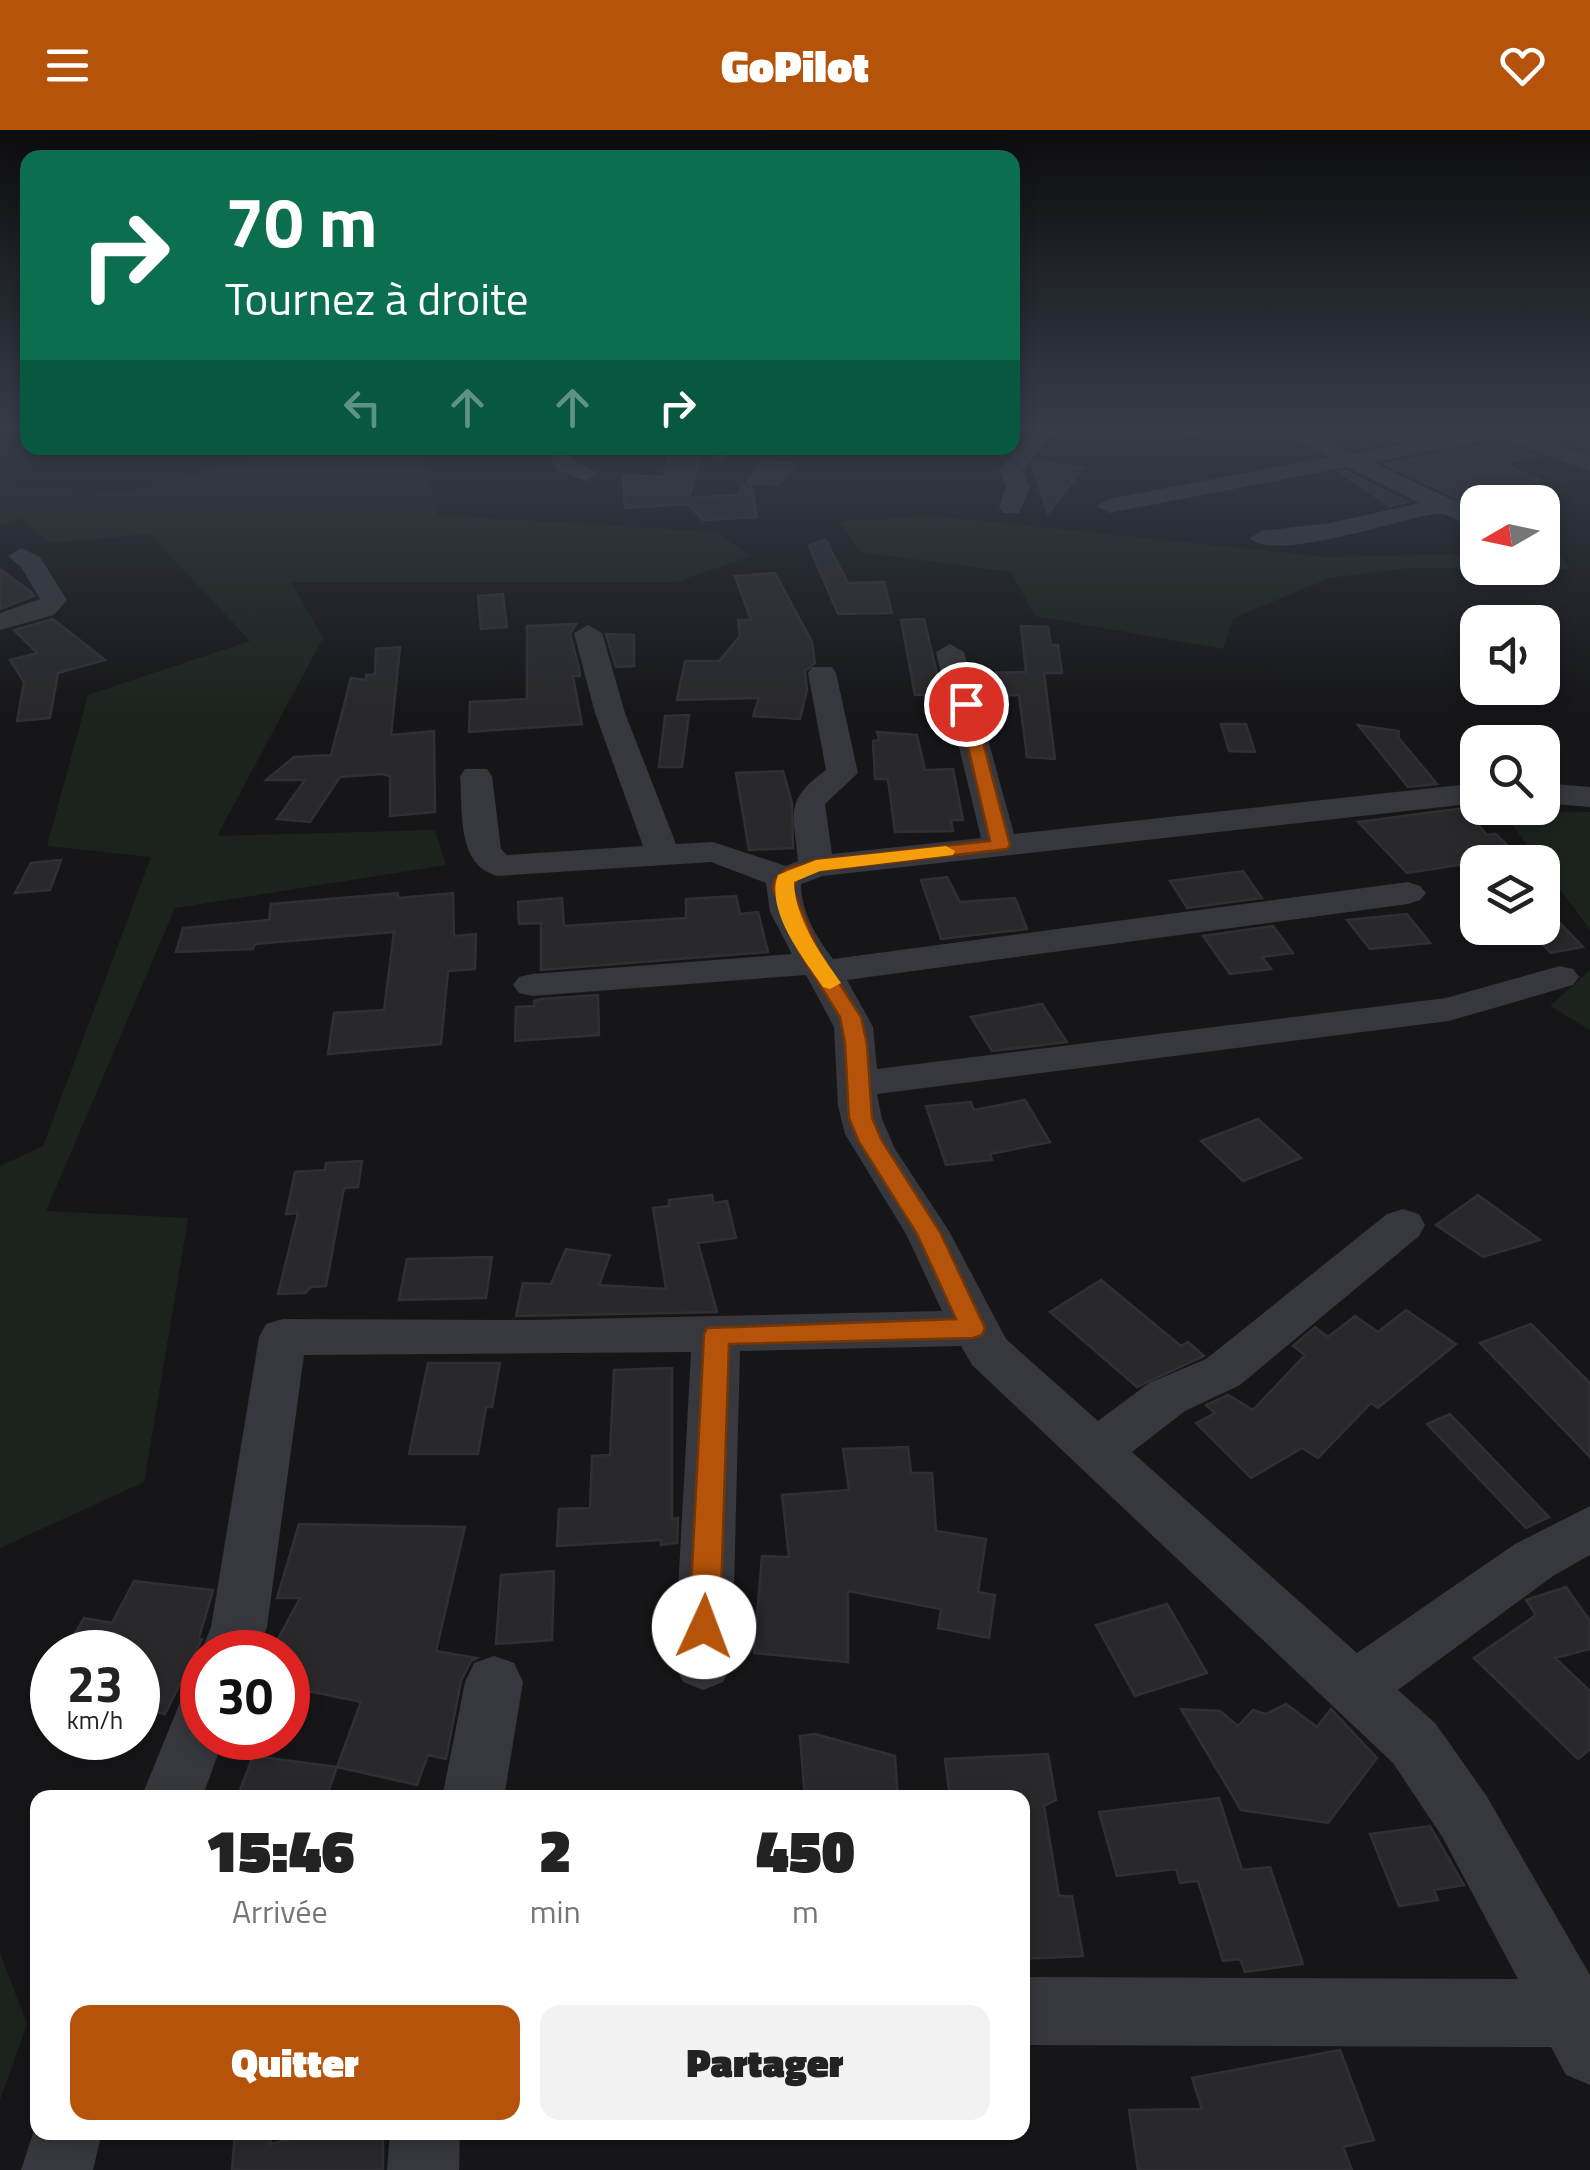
<!DOCTYPE html>
<html lang="fr">
<head>
<meta charset="utf-8">
<style>
  :root { --surface:#fff; --page:#f2f2f2; --text:#222; --muted:#767676; --accent:#b45309 }
  body { margin:0; font-family:"Titillium Web",sans-serif; background:var(--page); color:var(--text); height:100vh; display:flex; flex-direction:column; font-size:38px; white-space:nowrap }
  * { box-sizing:border-box; margin:0 }
  p { font-size:32px; color:var(--muted) }
  .icon { flex:none; width:55px; height:55px; fill:none; stroke:currentColor; stroke-width:2; stroke-linecap:round; stroke-linejoin:round }
  .map { position:relative; flex:1; overflow:hidden }
  .details { position:absolute; left:30px; top:1660px; width:1000px; height:350px; display:flex; flex-direction:column; background:var(--surface); border-radius:20px; box-shadow:0 5px 15px #0003 }
  .details>* { flex:none }
  .banner { position:absolute; left:20px; top:20px; width:1000px; height:305px; border-radius:20px; box-shadow:0 5px 15px #0003; background:#0b6e4f; color:#fff; overflow:hidden }
  .needle { width:65px; rotate:261deg }
  .fabs { position:absolute; left:1460px; top:355px; display:grid; gap:20px }
  .fabs a { display:grid; place-items:center; width:100px; height:100px; border-radius:20px; background:var(--surface); box-shadow:0 5px 15px #0003; font-size:50px }
  .speed { position:absolute; left:30px; top:1500px; display:flex; gap:20px; font-size:50px; font-weight:700; text-align:center }
  .speed>* { display:grid; place-content:center; width:130px; height:130px; border-radius:50%; background:var(--surface); box-shadow:0 5px 15px #0003; line-height:1 }
  .speed small { font-size:25px; font-weight:400 }
  .speed .limit { border:15px solid #d22; background:#fff; color:#111 }
  .pin { position:absolute; display:grid; place-items:center; width:85px; height:85px; color:#fff; margin:-42px; border:5px solid #fff; border-radius:50%; box-shadow:0 2px 10px #0007 }
  .me { position:absolute; width:110px; margin:-55px; rotate:2deg; stroke-linejoin:round; filter:drop-shadow(0 0 8px #0008) }
  .turn { display:flex; align-items:center; gap:35px; height:210px; padding:0 40px; font-size:45px }
  .turn .icon { width:130px; height:130px; stroke-width:2.5 }
  .turn b { display:block; font-size:70px; line-height:85px }
  .lanes { display:flex; align-items:center; height:95px; padding:0 40px; background:#0003; justify-content:center; gap:50px; direction:ltr }
  .lanes .off { opacity:.35 }
  .eta { display:flex; justify-content:space-evenly; align-items:center; height:170px; text-align:center }
  .eta b { font-size:60px; font-weight:800; line-height:70px }
  .cta { display:flex; gap:20px; margin-top:auto; padding:20px 40px }
  .cta a { flex:1; height:115px; border-radius:20px; background:var(--accent); color:#fff; font-size:40px; font-weight:800; line-height:115px; text-align:center }
  .cta a+a { background:var(--page); color:var(--text) }
  header { display:flex; justify-content:space-between; align-items:center; height:130px; padding:0 40px; background:var(--accent); color:#fff; font-size:45px; font-weight:800 }
  .map>svg:first-child { display:block }
  .green { fill:#1c231d }
  .building { fill:#29292c; stroke:#303034; stroke-width:2.5 }
  .lines { fill:none; stroke-linecap:round; stroke-linejoin:round }
  .minor { fill:#37383d; fill-rule:evenodd }
  .route { fill:#b45309; stroke:#753606; stroke-width:2.5 }
  .slow { fill:#f59e0b }
</style>
</head>
<body>
<header><svg class="icon" aria-label="menu" viewBox="0 0 24 24"><path d="M4 6h16M4 12h16M4 18h16"/></svg>GoPilot<svg class="icon" aria-label="heart" viewBox="0 0 24 24"><path d="M12 20l-8-8c-3-5 5-10 8-4 3-6 11-1 8 4z"/></svg></header>
<div class="map">
<svg width="1590" height="2040" viewBox="0 0 1590 2040">
  <rect width="100%" height="100%" fill="#161618"/>
  <path class="green" d="M282,319H419L437,385L716,402L751,426L677,452H291L323,508L217,706L435,700L446,735L175,778L46,1081L188,1088L144,1352L0,1418V1036L43,1016L151,727L47,716L88,565L250,511L150,404L49,413L21,388L0,396V347L21,358L131,362Z
    M934,386L1324,427L1477,424L1478,438H1542L1543,421H1557L1570,439L1409,438L1330,448L1233,488L1223,519L1035,486L1011,442L860,422L839,391Z
    M1502,681L1590,682V800Z
    M1590,840V900L1550,876Z
    M0,1823L27,1894L0,1970Z"/>
  <path class="building" d="M1314,300L1342,312L1345,300H1453L1354,319Z
    M1531,300H1590V316L1580,318Z
    M1501,312L1538,326L1500,333L1541,350L1465,372L1385,334Z
    M670,323L701,324L689,368L737,365L764,331L794,334L778,355L751,353L757,387L703,390L687,374L625,378L623,345L663,347Z
    M1035,331L1083,338L1048,383L1032,335Z
    M1346,341L1408,372L1390,376L1339,342Z
    M825,409L848,453L884,452L892,483L838,484L809,416Z
    M0,439L31,462L34,466L0,479Z
    M775,443L812,512L815,533L805,541L807,560L800,589L753,586L759,568L677,570L685,531H719L740,506L738,490H751L735,446Z
    M503,464L507,497L481,499L478,466Z
    M53,489L105,530L58,543L50,588L17,591L24,552L10,530L37,523L14,500Z
    M924,489L942,564L915,565L901,490Z
    M576,494L570,504L579,538L580,546H573L582,594L469,602L470,572L527,569V496Z
    M1021,496L1048,497L1051,515H1058L1062,543H1044L1055,629L1027,627L1019,565L991,566L984,543L1026,542Z
    M606,504L634,505V536L616,537Z
    M400,517L391,605L434,601L435,682L390,686V646L382,644L340,647L310,692L277,689L305,650H266L294,627L331,625L351,548L366,550V545L375,544L376,519Z
    M689,585L682,637H659L665,586Z
    M1221,594H1246L1255,622L1229,621Z
    M1358,595L1399,601L1398,607L1437,654L1408,657Z
    M877,602L917,605L925,640L953,639L963,690H951L953,701L895,702L888,649H875L873,611L879,610Z
    M783,641L792,673L793,718L749,720L736,643Z
    M1464,678L1487,705L1496,704L1518,726L1407,743L1358,692Z
    M61,730L50,760L15,763L31,733Z
    M1243,741L1262,768L1187,778L1170,751Z
    M947,747L960,772L1015,768L1027,799L941,809L921,750Z
    M398,763V768L453,763L454,806L476,804L475,839L448,841L441,914L328,924L334,883L384,880L394,802L255,814L253,819L176,822L183,798L269,790L271,774Z
    M736,766L740,784L758,782L768,822L541,840V793L519,794L518,772L562,768L564,796L686,788V769Z
    M1407,784L1430,813L1370,819L1347,790Z
    M1560,793L1583,817L1551,823L1527,798Z
    M1273,796L1293,823L1262,827L1271,839L1230,844L1203,806Z
    M598,865L599,905L515,911L516,877L534,876V871L541,869Z
    M1042,874L1067,912L992,921L971,887Z
    M1025,970L1050,1012L990,1024L992,1030L946,1035L926,976L971,972L974,980Z
    M1258,989L1301,1028L1243,1051L1201,1011Z
    M362,1031L358,1057L344,1058L326,1156L311,1157L305,1163L278,1164L298,1083L286,1084L295,1042L325,1040L326,1033Z
    M712,1065L713,1073L727,1071L736,1108L698,1113L717,1182L516,1186L523,1153L551,1154L566,1119L610,1125L599,1155L666,1159L653,1078L669,1076V1070Z
    M1478,1065L1540,1110L1483,1127L1436,1095Z
    M492,1127L486,1168L399,1170L407,1129Z
    M1101,1150L1181,1216L1188,1212L1204,1226L1137,1257L1050,1182Z
    M1406,1180L1456,1214L1378,1278L1371,1273L1318,1328L1302,1318L1251,1348L1196,1293L1215,1283L1206,1275L1228,1265L1253,1280L1305,1225L1293,1216L1315,1197L1328,1207L1355,1186L1378,1202Z
    M1531,1194L1590,1253V1327L1480,1213Z
    M428,1233H500L492,1277H486L478,1324H409Z
    M672,1238V1389L678,1388L677,1413L661,1415V1410L557,1416L559,1379L590,1378L592,1326L610,1325L614,1240Z
    M1450,1284L1549,1387L1526,1398L1427,1294Z
    M908,1317L911,1343H932L936,1401L986,1409L978,1462L995,1465L989,1508L938,1498L941,1479L848,1461V1532L754,1523L762,1426L789,1427L782,1365L849,1360L843,1319Z
    M299,1394L465,1397L436,1521L477,1528L471,1531L461,1551L446,1629L428,1625L417,1655L337,1637L361,1572L288,1557V1522H271L300,1468H277Z
    M554,1441L552,1510L496,1514L501,1445Z
    M134,1451L213,1460L199,1508L202,1509L165,1584L138,1578V1522H64L84,1488L112,1493Z
    M1566,1457L1590,1491V1519L1555,1528L1590,1561V1619L1578,1629L1474,1528L1536,1485L1526,1470Z
    M1167,1474L1207,1543L1135,1566L1096,1495Z
    M1286,1574L1317,1597L1331,1579L1377,1628L1328,1693L1241,1680L1181,1579L1220,1581L1238,1596L1253,1580L1266,1584Z
    M815,1604L895,1626L898,1668H805L800,1606Z
    M1048,1624L1056,1670L1044,1676L1059,1766H1072L1083,1826L1022,1829V1668H950L945,1629Z
    M253,1626L337,1637L326,1668H237Z
    M1219,1668L1242,1740L1270,1737L1303,1834L1245,1842L1240,1829L1223,1831L1198,1751L1180,1753L1176,1739L1117,1746L1099,1682Z
    M1430,1696L1464,1755L1434,1760L1438,1770L1399,1776L1370,1704Z
    M1340,1920L1374,2010L1343,2017L1352,2040H1138L1129,1980L1202,1979L1192,1948Z
    M235,2002H271L270,2014L317,2002H383V2040H232Z"/>
  <g class="lines">
    <path class="minor" d="M1033,300H1056L1022,341L1030,357L1019,383H1003L999,378L1006,357L999,340Z
      M1179,300H1205L1194,307Z
      M1278,300H1306L1353,323L1472,300H1521L1590,326V341L1501,308L1373,332L1478,382V399C1464,396 1447,381 1434,384C1400,389 1273,433 1250,408L1262,401L1330,393L1419,373L1347,337L1109,383L1097,376L1109,369L1328,327Z
      M546,318H568L573,330L597,344L586,351L556,339Z
      M709,318H731L733,323L722,330L714,328Z
      M21,418L40,427L67,470L54,485L0,500V483L40,469L21,437L8,426Z
      M588,495L602,503L625,583L676,714L713,712L786,736L798,731C794,684 783,671 826,640L808,543L812,537H832L836,543L858,643L825,674L832,724L981,708L936,522L950,514L964,522L1014,704L1478,653V673L823,746L801,754C801,782 817,808 833,829L1408,752L1420,756L1426,763L1420,770L1408,774L847,850L873,897L877,939L1446,868L1560,836L1573,839L1579,847L1573,855L1449,891L877,964L882,989L895,1019L949,1101L1006,1209L1098,1291L1149,1253L1206,1229L1387,1084L1403,1079L1419,1084L1425,1095L1419,1106L1240,1255L1185,1281L1132,1322L1357,1523L1515,1414L1590,1376V1425L1553,1446L1398,1560L1435,1593L1486,1665L1590,1845V1955L1566,1945L1551,1917L1022,1915V1847L1518,1849L1443,1708L1393,1633L972,1235L961,1216L740,1221L732,1534L723,1552L703,1560L683,1552L674,1534L691,1222L304,1225L267,1497L257,1522H202V1526L201,1522L211,1497L259,1207L266,1194L283,1189L532,1190L942,1181L906,1104L845,1004L838,976L834,897L806,845L532,866L519,863L513,855L519,847L532,844L792,824L770,782L766,753L711,732L498,746C456,736 463,680 460,646L465,639H487L492,646L501,719L507,725L643,716L595,583L574,503Z
      M1542,653L1590,657V677L1542,673Z
      M494,1526L514,1533L523,1552L504,1668H442L465,1552L474,1533Z
      M202,1562V1608H224L202,1668H141L181,1570Z
      M38,1988V2002H102L93,2040H21Z
      M390,2002H460L459,2040H387Z"/>
  </g>
  <linearGradient id="sky" x2="0" y2="1"><stop stop-color="#0c0c0d"/><stop offset="0.51" stop-color="#363c48"/><stop offset="1" stop-color="#363c48" stop-opacity="0"/></linearGradient>
  <rect width="1590" height="585" fill="url(#sky)"/>
  <path class="route" d="M966,569L973,574L1010,715L1007,719L818,741L799,747L792,758L818,820L861,887L867,914L872,988L882,1011L940,1102L985,1198L982,1205L973,1208L729,1214L720,1497L715,1506L704,1510L694,1506L689,1497L704,1204L707,1198L956,1189L917,1104L859,1012L849,988L845,914L840,887L798,820L773,758L775,749L786,739L816,730L990,711L958,574Z"/>
  <path class="slow" d="M946,716L955,721L953,725L820,741L794,752C795,789 820,823 841,853L830,859L823,857C804,829 765,781 778,745L816,730Z"/>
</svg>
<div class="fabs">
<a><svg class="needle" viewBox="-14 -14 28 28"><path d="M0-13l5 13h-10z" fill="#e53935"/><path d="M0 13l5-13h-10z" fill="#767676"/></svg></a>
<a><svg class="icon" aria-label="sound" viewBox="0 0 24 24"><path d="M4 9h4l5-4v14l-5-4H4zM17 9q2 3 0 6"/></svg></a>
<a><svg class="icon" aria-label="search" viewBox="0 0 24 24"><circle cx="10" cy="10" r="6"/><path d="M15 15l6 6"/></svg></a>
<a><svg class="icon" aria-label="layers" viewBox="0 0 24 24"><path d="M12 4l9 5-9 5-9-5zM3 14l9 5 9-5"/></svg></a>
</div>
<div class="speed"><div>23<small>km/h</small></div><div class="limit">30</div></div>
<div class="pin" style="left:966px;top:574px;background:#d93025"><svg class="icon" aria-label="arrive" viewBox="0 0 24 24"><path d="M6 21V4h12l-3 4 3 4H6"/></svg></div>
<svg class="me" style="left:704px;top:1497px" viewBox="-20 -20 40 40"><circle r="19" fill="#fff"/><path d="M0-13L10 11 0 6-10 11z" fill="#b45309"/></svg>
<div class="banner">
<div class="turn"><svg class="icon" aria-label="right" viewBox="0 0 24 24"><path d="M7 20v-9h11M14 6l5 5-5 5"/></svg><div><b>70 m</b>Tournez à droite</div></div>
<div class="lanes"><svg class="icon off" aria-label="left" viewBox="0 0 24 24"><path d="M17 20v-9H6M10 6l-5 5 5 5"/></svg><svg class="icon off" aria-label="ahead" viewBox="0 0 24 24"><path d="M12 20V5M6 11l6-6 6 6"/></svg><svg class="icon off" aria-label="ahead" viewBox="0 0 24 24"><path d="M12 20V5M6 11l6-6 6 6"/></svg><svg class="icon" aria-label="right" viewBox="0 0 24 24"><path d="M7 20v-9h11M14 6l5 5-5 5"/></svg></div>
</div>
<section class="details">
<div class="eta">
<div><b>15:46</b><p>Arrivée</p></div>
<div><b>2</b><p>min</p></div>
<div><b>450</b><p>m</p></div>
</div>
<div class="cta"><a>Quitter</a><a>Partager</a></div>
</section>
</div>
</body>
</html>
